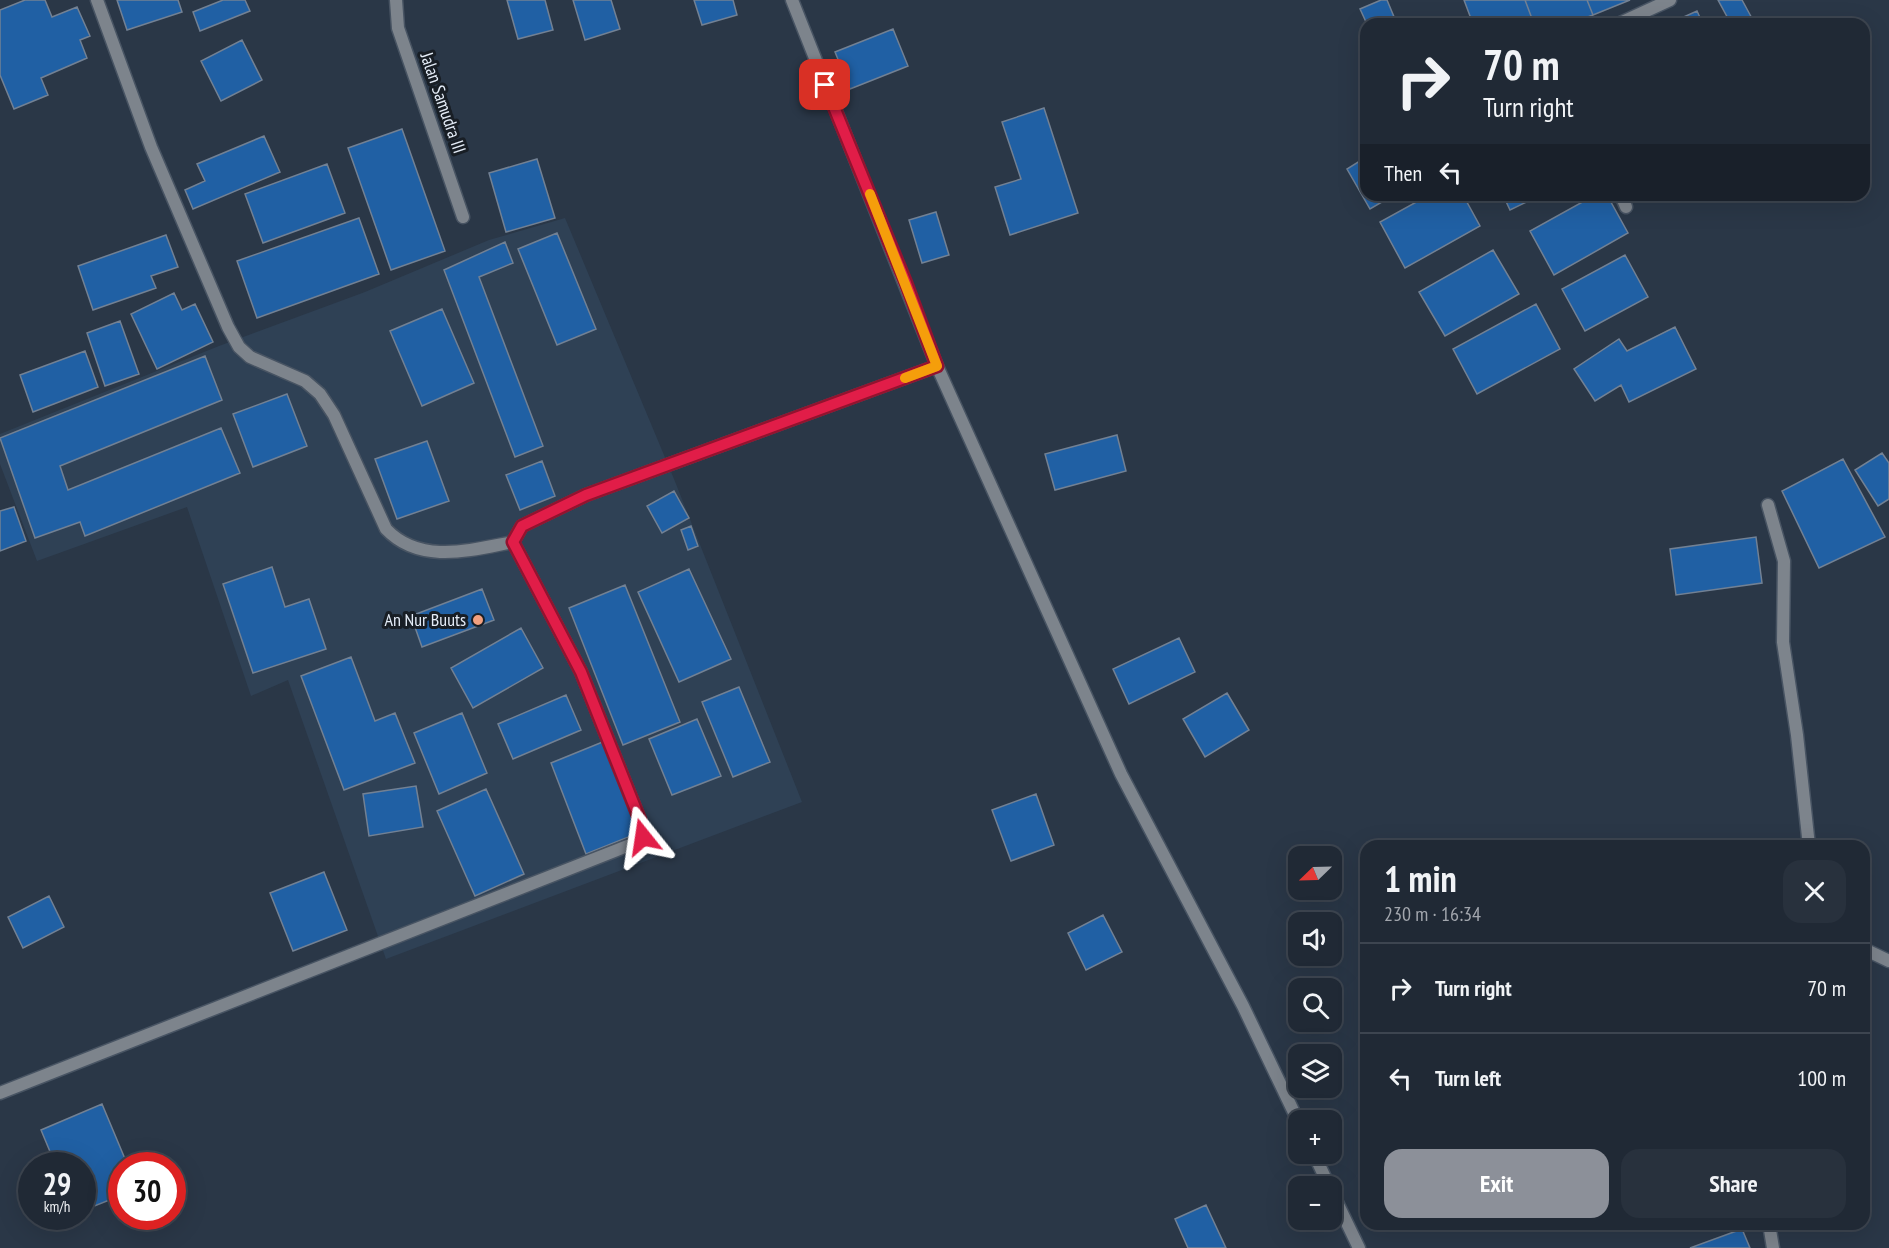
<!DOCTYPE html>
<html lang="en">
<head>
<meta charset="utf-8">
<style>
  :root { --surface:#202935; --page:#28313d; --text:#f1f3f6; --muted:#a2a6ad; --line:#3d4550; --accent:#8c9099 }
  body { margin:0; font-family:"PT Sans Narrow",sans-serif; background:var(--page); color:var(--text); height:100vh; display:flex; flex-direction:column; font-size:22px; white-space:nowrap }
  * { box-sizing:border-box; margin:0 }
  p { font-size:20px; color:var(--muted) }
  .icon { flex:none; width:33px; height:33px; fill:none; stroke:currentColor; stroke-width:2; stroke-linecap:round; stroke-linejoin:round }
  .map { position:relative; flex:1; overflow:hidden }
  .drawer { position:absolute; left:1360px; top:840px; width:510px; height:390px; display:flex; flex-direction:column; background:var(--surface); border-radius:18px; box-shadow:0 6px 24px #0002,0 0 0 2px var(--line) }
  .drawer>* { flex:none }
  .hud { position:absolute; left:1360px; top:18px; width:510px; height:183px; border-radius:18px; box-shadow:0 6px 24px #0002,0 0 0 2px var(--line); background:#202935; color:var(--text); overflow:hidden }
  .needle { width:39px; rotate:247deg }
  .fabs { position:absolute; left:1288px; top:846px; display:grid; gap:12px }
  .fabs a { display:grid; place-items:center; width:54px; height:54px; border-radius:12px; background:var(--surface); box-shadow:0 6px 24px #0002,0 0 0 2px var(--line); font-size:30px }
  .speed { position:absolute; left:18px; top:1152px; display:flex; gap:12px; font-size:30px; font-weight:700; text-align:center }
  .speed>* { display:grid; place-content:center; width:78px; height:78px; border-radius:50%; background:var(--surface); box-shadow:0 6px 24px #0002,0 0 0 2px var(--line); line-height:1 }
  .speed small { font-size:15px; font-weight:400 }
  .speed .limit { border:9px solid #d22; background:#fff; color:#111 }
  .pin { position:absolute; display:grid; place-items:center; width:51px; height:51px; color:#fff; margin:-26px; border-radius:12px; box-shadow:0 3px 9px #0006 }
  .me { position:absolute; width:66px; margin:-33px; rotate:345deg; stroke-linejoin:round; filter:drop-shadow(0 0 4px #0008) }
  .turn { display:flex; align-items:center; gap:21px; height:126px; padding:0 24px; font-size:27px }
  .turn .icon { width:78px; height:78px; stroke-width:2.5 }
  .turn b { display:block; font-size:42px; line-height:51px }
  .then { display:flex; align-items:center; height:57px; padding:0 24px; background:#0003; gap:12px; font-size:22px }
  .round { display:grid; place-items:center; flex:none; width:63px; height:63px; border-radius:18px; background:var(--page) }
  .head { display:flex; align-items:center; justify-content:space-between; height:102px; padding:0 24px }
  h1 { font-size:36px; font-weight:700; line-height:45px }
  .cta { display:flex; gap:12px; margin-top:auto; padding:12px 24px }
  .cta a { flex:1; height:69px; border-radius:18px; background:var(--accent); color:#fff; font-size:24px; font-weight:700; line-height:69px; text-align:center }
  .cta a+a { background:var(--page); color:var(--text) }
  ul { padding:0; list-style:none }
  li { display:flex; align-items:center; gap:18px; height:90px; padding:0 24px; border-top:2px solid var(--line) }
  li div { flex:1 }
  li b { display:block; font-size:22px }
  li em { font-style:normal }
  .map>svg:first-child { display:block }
  .built { fill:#2f4155 }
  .building { fill:#2060a4; stroke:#728194; stroke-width:1.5 }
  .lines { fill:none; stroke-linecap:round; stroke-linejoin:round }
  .minor-casing { stroke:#485463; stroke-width:15 }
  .minor { stroke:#7d848c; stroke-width:12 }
  .route-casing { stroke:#92132f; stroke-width:15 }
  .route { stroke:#e11d48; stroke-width:10 }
  .slow { stroke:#f59e0b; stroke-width:10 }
  .poi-dot { fill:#f2a07f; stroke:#181e25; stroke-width:2 }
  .labels { text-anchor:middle; stroke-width:6; stroke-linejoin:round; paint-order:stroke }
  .street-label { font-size:18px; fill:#e5edf8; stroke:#181e25 }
  .poi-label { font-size:18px; fill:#e5edf8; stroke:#181e25; text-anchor:end }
</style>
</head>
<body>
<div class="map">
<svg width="1889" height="1248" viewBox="0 0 1889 1248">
  <rect width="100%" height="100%" fill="#2a3747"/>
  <path class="built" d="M565,218L674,479L802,802L386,959L288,680L251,696L187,507L37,561L0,464V434L219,346L365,292L489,240Z"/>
  <path class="building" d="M25,0H45L52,17L77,7L90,36L80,40L87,58L41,78L48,95L14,109L0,75V10Z
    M117,0H178L182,12L127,30Z
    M223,0H245L250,11L200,31L193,12Z
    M507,0H545L553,30L518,39Z
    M573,0H611L620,29L585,40Z
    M694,0H733L737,15L702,25Z
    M1381,0H1387L1397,24H1367L1360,9Z
    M1464,0H1525L1534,24H1473Z
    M1525,0H1587L1593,15L1569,24H1534Z
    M1587,0H1630L1593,15Z
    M1718,0H1742L1754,22L1731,24Z
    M1697,11L1703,24H1668Z
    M893,29L908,66L850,89L835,52Z
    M242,40L262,80L221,101L201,61Z
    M1044,108L1078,213L1010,235L995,187L1021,179L1002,122Z
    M402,129L445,251L391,270L348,148Z
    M264,136L280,172L193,209L185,190L205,181L197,164Z
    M1366,157V195H1394L1370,209L1347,169Z
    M537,159L555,218L506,232L489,173Z
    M327,164L345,213L263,243L245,194Z
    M1429,195H1463L1480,226L1405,268L1380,222Z
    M1503,195H1541L1510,210Z
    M1595,195H1607L1628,233L1554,275L1530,231Z
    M936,212L949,255L922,263L909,220Z
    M359,218L379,274L257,318L237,261Z
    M557,233L596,329L557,345L518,249Z
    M166,235L178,267L151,276L156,288L93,310L78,266Z
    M505,242L513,263L479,277L543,446L515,457L444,270Z
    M1493,250L1519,294L1445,336L1419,292Z
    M1625,255L1648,297L1585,331L1562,289Z
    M174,293L182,310L195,304L213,342L157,369L131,314Z
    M1536,304L1560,349L1477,394L1453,349Z
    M442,309L474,383L422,406L390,331Z
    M120,321L139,374L105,386L87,333Z
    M1675,327L1696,369L1629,402L1621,385L1595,401L1574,369L1619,339L1627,351Z
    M85,351L98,387L33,412L20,375Z
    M205,356L222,400L60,466L68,490L221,428L240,473L85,536L80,522L35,538L0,438Z
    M287,394L307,446L253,467L233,414Z
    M1117,435L1126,471L1055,490L1045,454Z
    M427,441L449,501L397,519L375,459Z
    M1882,453L1889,463V499L1878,506L1855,470Z
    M1843,459L1885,537L1819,568L1782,491Z
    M542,461L555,496L520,510L506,475Z
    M674,491L689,518L662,533L647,506Z
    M14,507L26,541L0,551V511Z
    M691,526L698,546L688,550L681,530Z
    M1756,537L1762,583L1676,595L1670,549Z
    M272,567L285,607L309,599L326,649L253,673L223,584Z
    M689,569L731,659L679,682L638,592Z
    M625,585L680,722L623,745L569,608Z
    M482,589L494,620L422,647L411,616Z
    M521,628L543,668L473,708L451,668Z
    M1179,638L1195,672L1129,704L1113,669Z
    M351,657L375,721L395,713L415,763L344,790L301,676Z
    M739,687L770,762L733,777L702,702Z
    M1227,693L1249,730L1205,757L1183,719Z
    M566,695L581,730L513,759L498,724Z
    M462,713L487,773L439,794L414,733Z
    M697,719L721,776L672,795L649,739Z
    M605,741L641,832L586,854L551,763Z
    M416,786L423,827L369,836L363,794Z
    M486,789L524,874L475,896L437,811Z
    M1036,794L1054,845L1011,861L992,810Z
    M324,872L347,930L293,951L270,893Z
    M49,896L64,927L23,948L8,917Z
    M1103,915L1122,952L1086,970L1068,933Z
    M102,1104L128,1166H122V1195L82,1211V1166H56L41,1130Z
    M1206,1205L1226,1248H1188L1175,1219Z
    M1742,1229L1750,1248H1690Z"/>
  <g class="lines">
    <g class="minor-casing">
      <path id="minor" d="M97,0L151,147L228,327L239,347L250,357L305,381L320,394L334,415L386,529C420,565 471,550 513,542
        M396,0L398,28L463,217
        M792,0L937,366L1121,774L1243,1006L1299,1123
        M1618,24L1670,0
        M1621,195L1626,207
        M1768,505L1784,561L1783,642L1797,735L1809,846
        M1864,949L1889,961
        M0,1093L640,841L644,831L640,820L581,672L513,542L522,526L586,495L937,366
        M1314,1154L1329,1186
        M1332,1192L1359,1248
        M1769,1224L1773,1248"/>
    </g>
    <use href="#minor" class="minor"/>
  </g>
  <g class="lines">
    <g class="route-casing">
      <path id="route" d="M643,837L640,820L581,672L513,542L522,526L586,495L937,366L906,283L825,85"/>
    </g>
    <use href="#route" class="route"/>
    <path class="slow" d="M870,194L937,366L905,378"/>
  </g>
  <circle class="poi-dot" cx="478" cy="620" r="6"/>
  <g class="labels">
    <g class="street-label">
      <text transform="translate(443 103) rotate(71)" y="6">Jalan Samudra III</text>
    </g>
    <g class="poi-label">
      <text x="466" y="626">An Nur Buuts</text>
    </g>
  </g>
</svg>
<div class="fabs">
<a><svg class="needle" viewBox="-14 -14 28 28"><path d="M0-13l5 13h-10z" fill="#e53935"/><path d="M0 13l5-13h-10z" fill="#a2a6ad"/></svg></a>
<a><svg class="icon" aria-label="sound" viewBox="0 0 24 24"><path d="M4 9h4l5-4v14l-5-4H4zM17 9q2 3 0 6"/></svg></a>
<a><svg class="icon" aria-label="search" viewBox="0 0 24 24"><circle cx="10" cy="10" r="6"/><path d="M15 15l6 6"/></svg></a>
<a><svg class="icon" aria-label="layers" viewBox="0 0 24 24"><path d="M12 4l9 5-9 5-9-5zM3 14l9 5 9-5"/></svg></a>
<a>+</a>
<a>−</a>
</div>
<div class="speed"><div>29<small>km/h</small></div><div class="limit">30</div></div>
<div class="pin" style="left:825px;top:85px;background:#d93025"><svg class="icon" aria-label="arrive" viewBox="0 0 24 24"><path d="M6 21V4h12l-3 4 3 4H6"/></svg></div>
<svg class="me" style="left:643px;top:837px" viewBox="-20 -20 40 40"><path d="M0-17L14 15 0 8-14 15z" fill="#e11d48" stroke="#fff" stroke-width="4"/></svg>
<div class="hud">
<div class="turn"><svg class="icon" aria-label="right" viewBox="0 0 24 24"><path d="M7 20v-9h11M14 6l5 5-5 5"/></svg><div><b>70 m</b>Turn right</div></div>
<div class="then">Then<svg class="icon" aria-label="left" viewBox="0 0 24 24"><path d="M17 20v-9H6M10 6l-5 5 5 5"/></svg></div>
</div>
<section class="drawer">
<div class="head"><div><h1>1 min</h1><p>230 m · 16:34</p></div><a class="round"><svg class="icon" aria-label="close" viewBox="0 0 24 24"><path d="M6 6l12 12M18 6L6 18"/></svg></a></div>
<ul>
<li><svg class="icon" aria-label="right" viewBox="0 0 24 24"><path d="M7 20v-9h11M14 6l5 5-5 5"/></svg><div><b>Turn right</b></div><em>70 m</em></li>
<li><svg class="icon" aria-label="left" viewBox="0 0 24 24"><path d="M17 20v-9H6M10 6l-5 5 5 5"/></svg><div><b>Turn left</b></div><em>100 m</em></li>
</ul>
<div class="cta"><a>Exit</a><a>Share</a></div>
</section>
</div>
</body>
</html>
